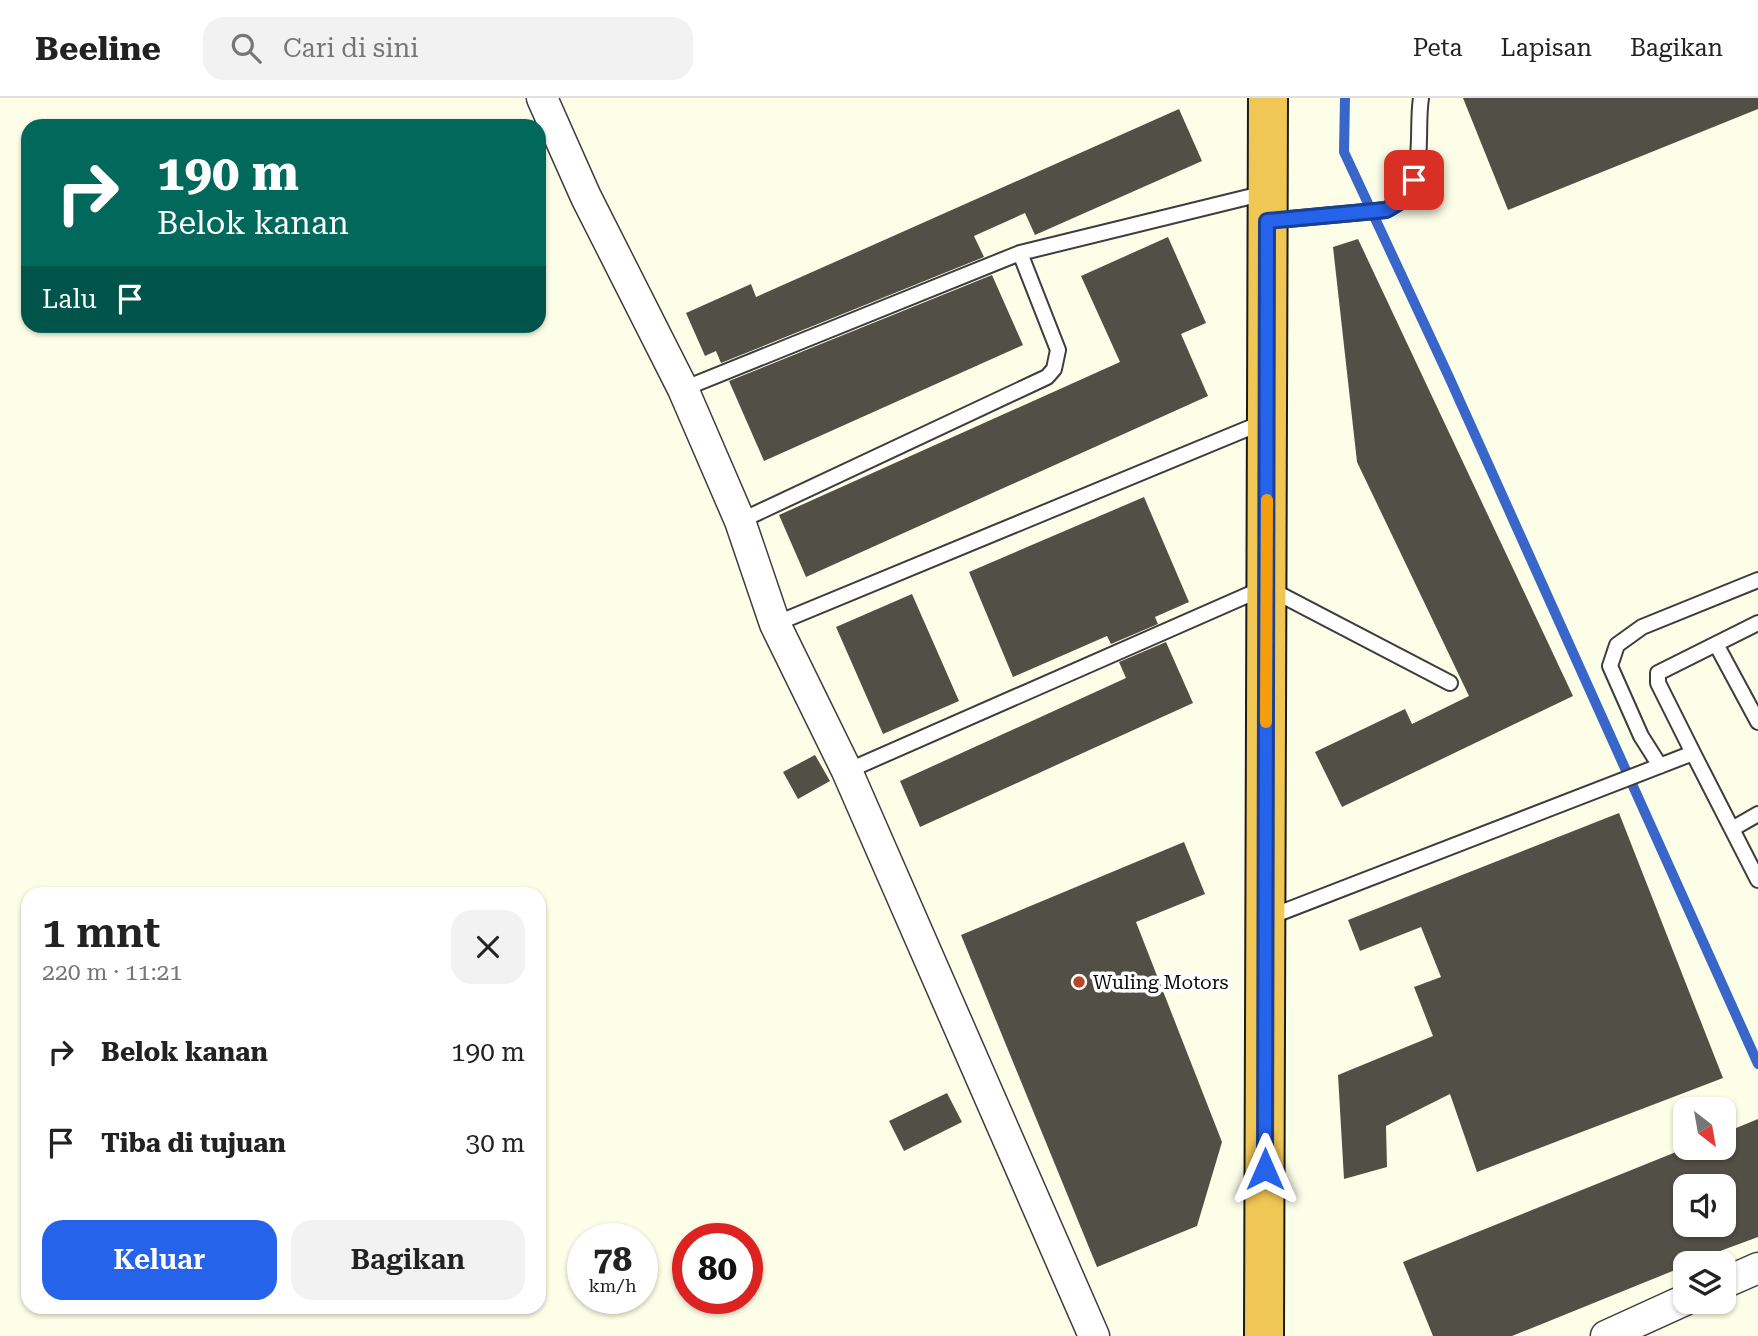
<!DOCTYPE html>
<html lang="id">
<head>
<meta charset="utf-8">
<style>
  :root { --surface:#fff; --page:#f2f2f2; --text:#222; --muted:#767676; --line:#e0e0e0; --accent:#2563eb }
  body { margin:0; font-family:"Roboto Serif",serif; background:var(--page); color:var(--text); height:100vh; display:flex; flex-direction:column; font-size:26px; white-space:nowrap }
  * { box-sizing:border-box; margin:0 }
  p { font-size:23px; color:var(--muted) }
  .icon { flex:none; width:38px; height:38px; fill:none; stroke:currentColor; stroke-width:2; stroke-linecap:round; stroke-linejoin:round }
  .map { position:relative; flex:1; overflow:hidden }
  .sheet { position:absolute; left:21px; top:789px; width:525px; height:427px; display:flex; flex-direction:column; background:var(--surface); border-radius:21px; box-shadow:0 2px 5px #0004 }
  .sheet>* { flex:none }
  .banner { position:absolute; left:21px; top:21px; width:525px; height:214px; border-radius:21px; box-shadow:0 2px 5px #0004; background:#00695c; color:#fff; overflow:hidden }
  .needle { width:46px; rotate:149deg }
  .buttons { position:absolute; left:1673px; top:999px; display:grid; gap:14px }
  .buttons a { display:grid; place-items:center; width:63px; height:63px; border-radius:14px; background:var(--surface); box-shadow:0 2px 5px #0004; font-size:35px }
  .speed { position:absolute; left:567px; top:1125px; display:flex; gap:14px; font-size:35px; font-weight:700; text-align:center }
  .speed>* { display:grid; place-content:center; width:91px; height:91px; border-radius:50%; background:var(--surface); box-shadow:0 2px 5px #0004; line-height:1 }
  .speed small { font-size:18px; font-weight:400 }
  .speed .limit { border:10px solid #d22; background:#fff; color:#111 }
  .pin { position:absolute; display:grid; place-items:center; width:60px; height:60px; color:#fff; margin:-30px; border-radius:14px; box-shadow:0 4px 10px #0006 }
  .me { position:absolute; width:77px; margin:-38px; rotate:0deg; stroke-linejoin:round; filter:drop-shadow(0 0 5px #0008) }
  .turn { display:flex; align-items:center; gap:24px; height:147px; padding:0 21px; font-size:32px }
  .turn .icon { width:91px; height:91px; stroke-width:2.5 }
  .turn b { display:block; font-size:49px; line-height:60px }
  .then { display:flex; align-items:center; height:66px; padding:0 21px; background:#0003; gap:14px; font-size:26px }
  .round { display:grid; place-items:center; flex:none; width:74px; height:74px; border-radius:21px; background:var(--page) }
  .headline { display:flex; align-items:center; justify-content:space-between; height:119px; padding:0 21px }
  h1 { font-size:42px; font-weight:600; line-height:52px }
  .button { display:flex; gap:14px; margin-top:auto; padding:14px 21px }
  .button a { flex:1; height:80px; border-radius:21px; background:var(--accent); color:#fff; font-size:28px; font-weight:600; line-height:80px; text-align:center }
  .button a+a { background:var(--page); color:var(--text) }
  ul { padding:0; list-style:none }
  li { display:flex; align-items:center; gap:21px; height:91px; padding:0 21px }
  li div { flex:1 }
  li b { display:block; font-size:26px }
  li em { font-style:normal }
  header { display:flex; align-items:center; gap:42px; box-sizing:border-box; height:98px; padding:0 35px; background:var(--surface); border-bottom:2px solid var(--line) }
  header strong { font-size:33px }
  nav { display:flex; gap:38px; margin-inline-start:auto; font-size:24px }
  .search { width:490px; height:63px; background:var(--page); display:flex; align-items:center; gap:18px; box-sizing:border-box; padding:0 24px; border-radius:21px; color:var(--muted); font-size:26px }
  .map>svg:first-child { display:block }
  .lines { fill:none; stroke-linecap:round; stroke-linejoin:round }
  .stream { stroke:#3867c9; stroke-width:10 }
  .building { fill:#524f47; fill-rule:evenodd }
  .lane-casing { stroke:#3d3d3d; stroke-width:18 }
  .street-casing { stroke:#3d3d3d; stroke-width:33 }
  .highway-casing { stroke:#1b1b1b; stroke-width:42 }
  .lane { stroke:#fff; stroke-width:14 }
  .street { stroke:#fff; stroke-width:30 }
  .highway { stroke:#f0c654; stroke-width:38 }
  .route-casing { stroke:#184099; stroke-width:18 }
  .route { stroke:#2563eb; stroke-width:12 }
  .slow { stroke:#f59e0b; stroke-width:12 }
  .poi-dot { fill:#b54827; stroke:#fff; stroke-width:2.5 }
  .labels { text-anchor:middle; stroke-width:7; stroke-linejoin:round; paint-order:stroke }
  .poi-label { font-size:19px; fill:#0a0a0a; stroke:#fff; text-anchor:start }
</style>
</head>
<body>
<header>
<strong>Beeline</strong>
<div class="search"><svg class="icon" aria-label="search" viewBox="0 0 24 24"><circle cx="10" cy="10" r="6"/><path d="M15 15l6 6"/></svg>Cari di sini</div>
<nav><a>Peta</a><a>Lapisan</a><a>Bagikan</a></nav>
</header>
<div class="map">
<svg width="1758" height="1238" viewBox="0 0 1758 1238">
  <rect width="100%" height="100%" fill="#fdfee8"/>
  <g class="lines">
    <path class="stream" d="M1345,0L1344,54L1449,279L1758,966"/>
  </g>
  <path class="building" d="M1463,0H1758V11L1508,112Z
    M1179,11L1202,63L1035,137L1025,115L974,138L984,159L721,265L716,253L705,258L686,215L751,186L756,199Z
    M1168,139L1206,225L1181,236L1208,298L806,479L779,417L1120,264L1081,178Z
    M1358,141L1573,598L1342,709L1315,654L1405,611L1412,626L1469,598L1357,364L1333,149Z
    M992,177L1023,247L764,363L729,283Z
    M1144,399L1189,504L1155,519L1158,526L1111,546L1107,538L1013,579L969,474Z
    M912,496L959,603L883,636L836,529Z
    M1166,544L1193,605L920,729L900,683L1126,580L1119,564Z
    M815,657L830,683L798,701L783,674Z
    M1619,715L1723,980L1477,1074L1450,996L1386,1028L1387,1069L1344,1081L1338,977L1433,938L1414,889L1441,879L1421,829L1360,853L1348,822Z
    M1184,744L1205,796L1136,824L1222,1044L1197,1128L1097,1169L961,837Z
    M947,995L962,1024L904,1053L889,1023Z
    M1758,1021V1139L1685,1166V1168L1512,1238H1433L1403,1164L1686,1050H1724V1035ZM1685,1088H1724V1127H1685Z"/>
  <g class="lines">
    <g class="lane-casing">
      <path id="lane" d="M1268,123L1386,112C1430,90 1415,38 1421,0
        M683,291L1020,155L1265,95
        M740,423L1047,279L1054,271L1058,252L1020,155
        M775,526L1266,323
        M1716,546L1758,624
        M1693,655L1758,782
        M1660,668L1641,638L1610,568L1617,547L1642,529L1758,482
        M847,673L1266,489L1450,585
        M1732,731L1758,716
        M1267,820L1693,655L1658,585V575L1758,525"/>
    </g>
    <g class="street-casing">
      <path id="street" d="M542,0L586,99L683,291L740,423L775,526L847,673L1094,1238
        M1724,1185L1758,1170
        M1606,1238L1685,1202"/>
    </g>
    <g class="highway-casing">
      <path id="highway" d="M1264,1238L1268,0"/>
    </g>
    <use href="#lane" class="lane"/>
    <use href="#street" class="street"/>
    <use href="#highway" class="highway"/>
  </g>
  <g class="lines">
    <g class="route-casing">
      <path id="route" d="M1265,1071L1267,123L1386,112L1398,105L1414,82"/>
    </g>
    <use href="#route" class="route"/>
    <path class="slow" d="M1266,624L1267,402"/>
  </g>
  <circle class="poi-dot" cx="1079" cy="884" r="7"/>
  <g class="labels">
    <g class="poi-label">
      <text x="1093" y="891">Wuling Motors</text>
    </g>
  </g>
</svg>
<div class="buttons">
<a><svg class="needle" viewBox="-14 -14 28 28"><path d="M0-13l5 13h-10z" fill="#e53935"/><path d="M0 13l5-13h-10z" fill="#767676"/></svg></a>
<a><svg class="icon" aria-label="sound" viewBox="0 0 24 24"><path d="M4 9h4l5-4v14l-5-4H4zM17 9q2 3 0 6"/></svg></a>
<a><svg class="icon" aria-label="layers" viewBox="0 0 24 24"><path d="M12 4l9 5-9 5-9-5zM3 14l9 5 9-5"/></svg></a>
</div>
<div class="speed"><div>78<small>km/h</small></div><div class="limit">80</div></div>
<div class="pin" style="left:1414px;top:82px;background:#d93025"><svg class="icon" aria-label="arrive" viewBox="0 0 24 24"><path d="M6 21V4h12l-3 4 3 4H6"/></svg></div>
<svg class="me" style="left:1265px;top:1071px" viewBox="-20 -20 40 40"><path d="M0-17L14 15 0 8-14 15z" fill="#2563eb" stroke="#fff" stroke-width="4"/></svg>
<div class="banner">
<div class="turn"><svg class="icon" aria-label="right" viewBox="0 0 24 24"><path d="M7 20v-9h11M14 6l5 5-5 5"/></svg><div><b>190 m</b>Belok kanan</div></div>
<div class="then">Lalu<svg class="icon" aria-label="arrive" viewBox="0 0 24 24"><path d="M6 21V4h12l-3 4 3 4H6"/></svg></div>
</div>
<section class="sheet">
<div class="headline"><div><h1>1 mnt</h1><p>220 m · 11:21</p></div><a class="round"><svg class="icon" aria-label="close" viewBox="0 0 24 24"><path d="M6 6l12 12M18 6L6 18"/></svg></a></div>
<ul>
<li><svg class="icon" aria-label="right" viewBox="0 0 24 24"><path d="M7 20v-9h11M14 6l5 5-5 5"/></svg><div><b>Belok kanan</b></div><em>190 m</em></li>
<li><svg class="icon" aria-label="arrive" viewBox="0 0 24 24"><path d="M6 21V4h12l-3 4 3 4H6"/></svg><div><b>Tiba di tujuan</b></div><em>30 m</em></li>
</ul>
<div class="button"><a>Keluar</a><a>Bagikan</a></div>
</section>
</div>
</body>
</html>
